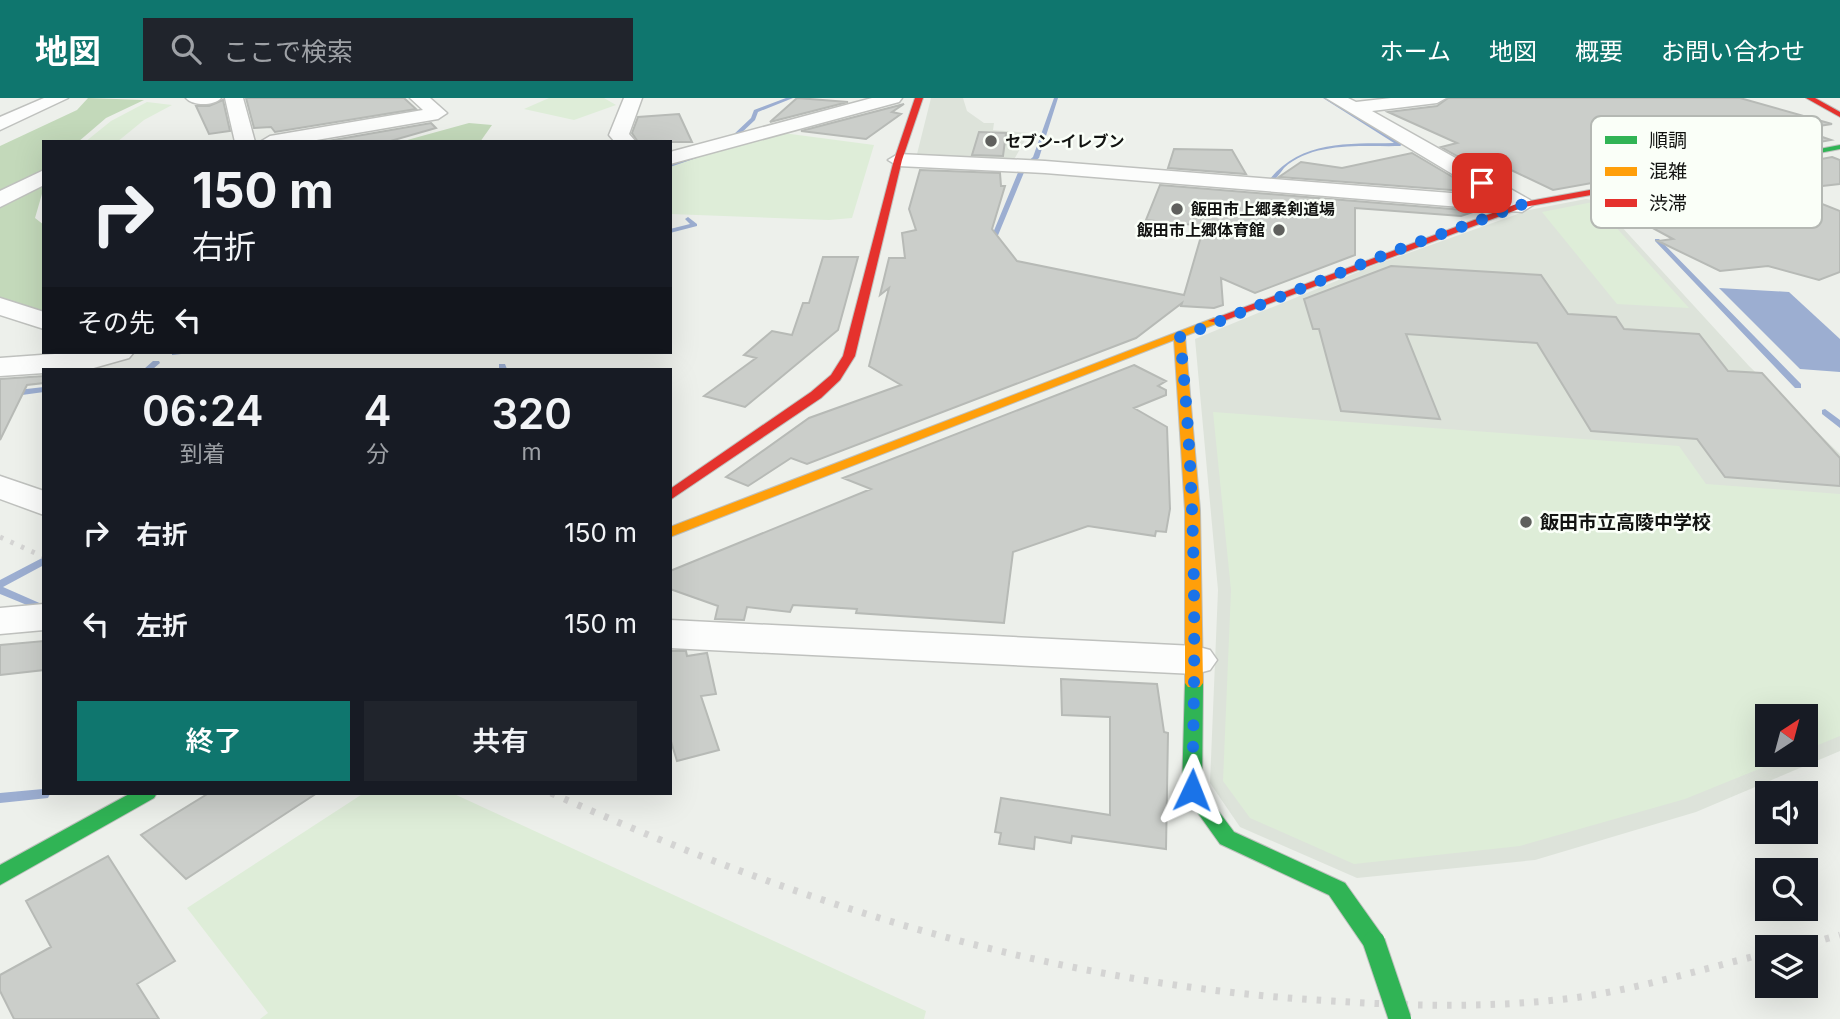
<!DOCTYPE html>
<html lang="ja">
<head>
<meta charset="utf-8">
<style>
  :root { --surface:#171b24; --page:#20242c; --text:#f1f3f6; --muted:#9ea1a6; --accent:#0f766e }
  body { margin:0; font-family:Inter,"Noto Sans JP",sans-serif; background:var(--page); color:var(--text); height:100vh; display:flex; flex-direction:column; font-size:26px; white-space:nowrap }
  * { box-sizing:border-box; margin:0 }
  p { font-size:23px; color:var(--muted) }
  .icon { flex:none; width:38px; height:38px; fill:none; stroke:currentColor; stroke-width:2; stroke-linecap:round; stroke-linejoin:round }
  .map { position:relative; flex:1; overflow:hidden }
  .sheet { position:absolute; left:42px; top:270px; width:630px; height:427px; display:flex; flex-direction:column; background:var(--surface); border-radius:0px; box-shadow:0 7px 28px #0002 }
  .sheet>* { flex:none }
  .guide { position:absolute; left:42px; top:42px; width:630px; height:214px; border-radius:0px; box-shadow:0 7px 28px #0002; background:#171b24; color:var(--text); overflow:hidden }
  .needle { width:46px; rotate:36deg }
  .fabs { position:absolute; left:1755px; top:606px; display:grid; gap:14px }
  .fabs a { display:grid; place-items:center; width:63px; height:63px; border-radius:0px; background:var(--surface); box-shadow:0 7px 28px #0002; font-size:35px }
  .pin { position:absolute; display:grid; place-items:center; width:60px; height:60px; color:#fff; margin:-30px; border-radius:14px; box-shadow:0 4px 10px #0006 }
  .me { position:absolute; width:77px; margin:-38px; rotate:2deg; stroke-linejoin:round; filter:drop-shadow(0 0 5px #0008) }
  .turn { display:flex; align-items:center; gap:24px; height:147px; padding:0 35px; font-size:32px }
  .turn .icon { width:91px; height:91px; stroke-width:2.5 }
  .turn b { display:block; font-size:49px; line-height:60px }
  .then { display:flex; align-items:center; height:66px; padding:0 35px; background:#0003; gap:14px; font-size:26px }
  .eta { display:flex; justify-content:space-evenly; align-items:center; height:119px; text-align:center }
  .eta b { font-size:42px; font-weight:600; line-height:49px }
  .button { display:flex; gap:14px; margin-top:auto; padding:14px 35px }
  .button a { flex:1; height:80px; border-radius:0px; background:var(--accent); color:#fff; font-size:28px; font-weight:600; line-height:80px; text-align:center }
  .button a+a { background:var(--page); color:var(--text) }
  ul { padding:0; list-style:none }
  li { display:flex; align-items:center; gap:21px; height:91px; padding:0 35px }
  li div { flex:1 }
  li b { display:block; font-size:26px }
  li em { font-style:normal }
  header { display:flex; align-items:center; gap:42px; box-sizing:border-box; height:98px; padding:0 35px; background:var(--accent); color:#fff }
  header strong { font-size:33px }
  nav { display:flex; gap:38px; margin-inline-start:auto; font-size:24px }
  .search { width:490px; height:63px; background:var(--page); display:flex; align-items:center; gap:18px; box-sizing:border-box; padding:0 24px; border-radius:0px; color:var(--muted); font-size:26px }
  .map>svg:first-child { display:block }
  .built { fill:#dde3da; fill-rule:evenodd }
  .green { fill:#deedd8 }
  .forest { fill:#c3d9ba }
  .water { fill:#9caed1 }
  .lines { fill:none; stroke-linecap:round; stroke-linejoin:round }
  .stream { fill:#9caed1; fill-rule:evenodd }
  .building { fill:#cbceca; stroke:#b7bab6; stroke-width:2 }
  .street-casing { stroke:#bfc1be; stroke-width:3 }
  .fast-casing { stroke:#bfc1be; stroke-width:2 }
  .slow-casing { stroke:#bfc1be; stroke-width:2 }
  .jam-casing { stroke:#bfc1be; stroke-width:2 }
  .street { fill:#fcfdfc; fill-rule:evenodd }
  .fast { fill:#30b455; fill-rule:evenodd }
  .slow { fill:#ff9f0a; fill-rule:evenodd }
  .jam { fill:#e5322d; fill-rule:evenodd }
  .rail-far1 { stroke:#d4d4d3; stroke-width:5; stroke-dasharray:3.5 8; stroke-linecap:butt }
  .rail { stroke:#d4d4d3; stroke-width:7; stroke-dasharray:4.5 10; stroke-linecap:butt }
  .fast-bridge-casing { stroke:#bfc1be; stroke-width:24; stroke-linecap:butt }
  .fast-bridge { stroke:#30b455; stroke-width:22 }
  .route { stroke:#1a73e8; stroke-width:12; stroke-dasharray:0 21.6 }
  .poi-dot { fill:#5f605d; stroke:#fafff8; stroke-width:2.5 }
  .labels { text-anchor:middle; stroke-width:5; stroke-linejoin:round; paint-order:stroke }
  .far-poi-label { font-size:16px; font-weight:bold; fill:#121311; stroke:#fafff8; text-anchor:start }
  .poi-label { font-size:19px; font-weight:bold; fill:#121311; stroke:#fafff8; text-anchor:start }
  .key { fill:#fafff8; stroke:#b4b8b3; stroke-width:2 }
  .key-label { font-size:19px; fill:#121311 }
</style>
</head>
<body>
<header>
<strong>地図</strong>
<div class="search"><svg class="icon" aria-label="search" viewBox="0 0 24 24"><circle cx="10" cy="10" r="6"/><path d="M15 15l6 6"/></svg>ここで検索</div>
<nav><a>ホーム</a><a>地図</a><a>概要</a><a>お問い合わせ</a></nav>
</header>
<div class="map">
<svg width="1840" height="921" viewBox="0 0 1840 921">
  <rect width="100%" height="100%" fill="#edf0eb"/>
  <path class="built" d="M931,0H963L967,13L984,25H994L993,32L1029,35L1012,65L916,60Z
    M1586,101L1598,103L1749,268L1840,356V653L1696,714L1535,762L1357,780L1240,729L1210,685L1218,492L1195,241L1375,167L1529,112ZM1768,618H1806V656H1768Z"/>
  <path class="green" d="M549,0H604L616,7L574,22L524,11Z
    M147,4L172,7L144,22L117,44H85L111,23Z
    M783,35L874,47L852,120L829,122L670,116V65Z
    M1593,104L1689,210L1617,206L1542,114Z
    M1213,314L1679,348L1706,386L1840,396V638L1806,652V618H1768V656H1796L1685,701L1520,748L1354,766L1250,720L1223,683L1231,492Z
    M364,695H452L926,913L924,921H260L268,915L187,810Z"/>
  <path class="forest" d="M88,0L144,2L106,20L78,44H44V89L35,120L44,127V214L0,199V48L77,12Z
    M469,25L492,27L480,44H400Z"/>
  <path class="water" d="M1719,190L1789,194L1840,241V274L1800,271Z"/>
  <g class="lines">
    <path class="stream" d="M786,0H793L758,14L755,22L736,40H732V38L751,20L754,12Z
      M1054,0H1058L1039,60L1031,66H1027V64L1033,59Z
      M1323,0H1328L1403,46L1400,48C1364,49 1313,43 1284,70C1281,74 1277,79 1274,83H1270L1269,82C1301,42 1347,46 1394,45Z
      M706,53L708,54V56L670,69V65Z
      M1022,70L1025,72L994,147L989,148L988,147L1019,72Z
      M688,119L697,126V128L670,135V131L690,126L685,121Z
      M1655,141H1659L1801,286V290H1795L1655,143Z
      M172,254H185L181,256L172,257Z
      M153,263H159L160,265L153,271H144Z
      M499,266H505L507,271H499Z
      M44,289V294L0,300V294Z
      M1825,311L1840,322V330L1822,316V312Z
      M44,459V467L3,489L44,507V514L0,496V482Z
      M43,691L44,695L50,696L48,700L0,705V695Z"/>
  </g>
  <path class="building" d="M246,0H404L416,11L275,34L271,29L254,30Z
    M797,0L848,4L770,24Z
    M1448,0H1740L1832,26L1799,31L1831,42L1553,92L1488,61L1509,87L1441,49L1457,45L1388,14L1437,8Z
    M223,2L230,33L209,36L196,8H209Z
    M904,6L892,14L901,16L866,41L801,33Z
    M679,16L692,44H638L632,35L638,19Z
    M431,25L436,30L387,44H322Z
    M979,34L1006,35L1003,58L972,57Z
    M1174,51L1232,52L1246,76L1168,70Z
    M1412,55L1478,94L1279,79L1301,64L1342,70Z
    M1832,59L1840,62V86L1787,92L1840,113V174L1819,182L1768,168L1720,173L1658,143L1673,141L1601,102Z
    M920,72L1000,75L1001,88H1005L992,131L1017,163L1184,197L1204,128L1146,122L1160,87L1476,113L1461,118L1355,110V157L1255,195L1221,180L1223,207L1214,210L1181,208L1182,205L1136,240L807,366L791,360L748,388L726,379L809,320L901,287L869,268L889,190L880,197L889,160H905L902,135L916,132L909,111Z
    M823,159H858L838,232L745,309L704,298L756,260L744,257L772,233L792,237L803,205H809Z
    M1391,168L1541,177L1568,216L1616,219L1624,231L1699,236L1728,273L1762,275L1840,360V388L1725,379L1697,341L1591,333L1537,245L1406,236L1440,321L1341,313L1319,231H1313L1304,201Z
    M1134,267L1166,283L1158,288L1166,292V297L1134,310L1167,329L1170,411L1166,434L1156,433L1155,438L1088,428L1013,454L1004,525L856,515L857,511L793,507L790,514L747,509L744,522L715,521L718,508L670,491V473L871,391L843,380Z
    M44,278V285L27,287L0,342V281Z
    M44,543V572L0,577V547Z
    M670,553H686L687,558L707,555L716,596L701,598L719,652L677,663L670,640Z
    M1061,581L1157,586L1164,634L1168,635L1166,751L1072,738L1071,745L1035,739L1034,751L999,746L1001,735L995,734L1001,700L1110,717V619L1062,617Z
    M209,695H317L186,781L141,737Z
    M108,758L175,863L137,886L159,921H14L0,893V877L51,849L26,803Z"/>
  <g class="lines">
    <g class="street-casing">
      <path id="street" d="M44,0H68L0,32V19Z
        M186,0H221C214,8 193,8 186,0Z
        M225,0H243L255,44H235Z
        M410,0H430L447,15L438,21L305,44H260L270,38L423,12Z
        M624,0H642L629,36L636,44H615L609,37Z
        M872,0H902L899,4L670,66V54Z
        M1326,0H1348L1356,4L1391,0H1446L1437,5L1372,13L1530,102L1533,107L1522,114L1045,75L898,68L888,62L898,56L1045,63L1489,98Z
        M44,72V87L0,109V93Z
        M0,200L44,214V231L0,217Z
        M82,254H134L129,260L90,271H44V275L0,278V260Z
        M0,378L44,393V417L0,401Z
        M44,506V532L0,536V510Z
        M670,522L1195,548L1210,552L1217,562L1210,572L1195,576L670,550Z"/>
    </g>
    <g class="fast-casing">
      <path id="fast" d="M1840,47V51L1694,79L1690,76Z
        M1194,579L1200,581L1203,585L1202,691L1234,734L1345,785L1382,837L1385,844L1382,851L1374,854L1366,851L1329,797L1220,746L1185,697L1182,692L1185,585L1188,581Z
        M131,695H157L154,700L0,787V767Z"/>
    </g>
    <g class="slow-casing">
      <path id="slow" d="M1214,220L1220,223L1218,225L1185,238L1200,412L1203,585L1200,589H1188L1185,585V412L1174,242L670,439V429Z"/>
    </g>
    <g class="jam-casing">
      <path id="jam" d="M915,0H923L902,62L855,258L840,282L821,300L670,402V391L811,294L831,277L843,258L894,62Z
        M1806,0H1815L1840,14V19Z
        M1694,73L1698,76L1697,78L1524,109L1218,225L1208,223L1519,105Z"/>
    </g>
    <use href="#street" class="street"/>
    <use href="#fast" class="fast"/>
    <use href="#slow" class="slow"/>
    <use href="#jam" class="jam"/>
    <path class="rail-far1" d="M0,439L44,459"/>
    <path class="rail" d="M551,695C803,808 1055,887 1332,903C1409,908 1489,910 1565,901C1634,893 1701,871 1768,855
      M1797,849L1840,837"/>
    <g class="fast-bridge-casing">
      <path id="fast-bridge" d="M1374,844L1400,921"/>
    </g>
    <use href="#fast-bridge" class="fast-bridge"/>
  </g>
  <g class="lines">
    <path class="route" d="M1192,692C1196,540 1196,390 1180,239L1397,152L1522,107L1482,85"/>
  </g>
  <g class="poi-dot">
    <circle cx="991" cy="43" r="7"/>
    <circle cx="1177" cy="111" r="7"/>
    <circle cx="1279" cy="132" r="7"/>
    <circle cx="1526" cy="424" r="7"/>
  </g>
  <g class="labels">
    <g class="far-poi-label">
      <text x="1005" y="49">セブン-イレブン</text>
      <text x="1191" y="117">飯田市上郷柔剣道場</text>
      <text x="1265" y="138" text-anchor="end">飯田市上郷体育館</text>
    </g>
    <g class="poi-label">
      <text x="1540" y="431">飯田市立高陵中学校</text>
    </g>
  </g>
  <rect x="1591" y="18" width="231" height="112" rx="10" class="key"/>
  <rect x="1605" y="38" width="32" height="8" fill="#30b455"/>
  <rect x="1605" y="69" width="32" height="9" fill="#ff9f0a"/>
  <rect x="1605" y="101" width="32" height="8" fill="#e5322d"/>
  <g class="key-label">
    <text x="1649" y="49">順調</text>
    <text x="1649" y="80">混雑</text>
    <text x="1649" y="112">渋滞</text>
  </g>
</svg>
<div class="fabs">
<a><svg class="needle" viewBox="-14 -14 28 28"><path d="M0-13l5 13h-10z" fill="#e53935"/><path d="M0 13l5-13h-10z" fill="#9ea1a6"/></svg></a>
<a><svg class="icon" aria-label="sound" viewBox="0 0 24 24"><path d="M4 9h4l5-4v14l-5-4H4zM17 9q2 3 0 6"/></svg></a>
<a><svg class="icon" aria-label="search" viewBox="0 0 24 24"><circle cx="10" cy="10" r="6"/><path d="M15 15l6 6"/></svg></a>
<a><svg class="icon" aria-label="layers" viewBox="0 0 24 24"><path d="M12 4l9 5-9 5-9-5zM3 14l9 5 9-5"/></svg></a>
</div>
<div class="pin" style="left:1482px;top:85px;background:#d93025"><svg class="icon" aria-label="arrive" viewBox="0 0 24 24"><path d="M6 21V4h12l-3 4 3 4H6"/></svg></div>
<svg class="me" style="left:1192px;top:692px" viewBox="-20 -20 40 40"><path d="M0-17L14 15 0 8-14 15z" fill="#1a73e8" stroke="#fff" stroke-width="4"/></svg>
<div class="guide">
<div class="turn"><svg class="icon" aria-label="right" viewBox="0 0 24 24"><path d="M7 20v-9h11M14 6l5 5-5 5"/></svg><div><b>150 m</b>右折</div></div>
<div class="then">その先<svg class="icon" aria-label="left" viewBox="0 0 24 24"><path d="M17 20v-9H6M10 6l-5 5 5 5"/></svg></div>
</div>
<section class="sheet">
<div class="eta">
<div><b>06:24</b><p>到着</p></div>
<div><b>4</b><p>分</p></div>
<div><b>320</b><p>m</p></div>
</div>
<ul>
<li><svg class="icon" aria-label="right" viewBox="0 0 24 24"><path d="M7 20v-9h11M14 6l5 5-5 5"/></svg><div><b>右折</b></div><em>150 m</em></li>
<li><svg class="icon" aria-label="left" viewBox="0 0 24 24"><path d="M17 20v-9H6M10 6l-5 5 5 5"/></svg><div><b>左折</b></div><em>150 m</em></li>
</ul>
<div class="button"><a>終了</a><a>共有</a></div>
</section>
</div>
</body>
</html>
